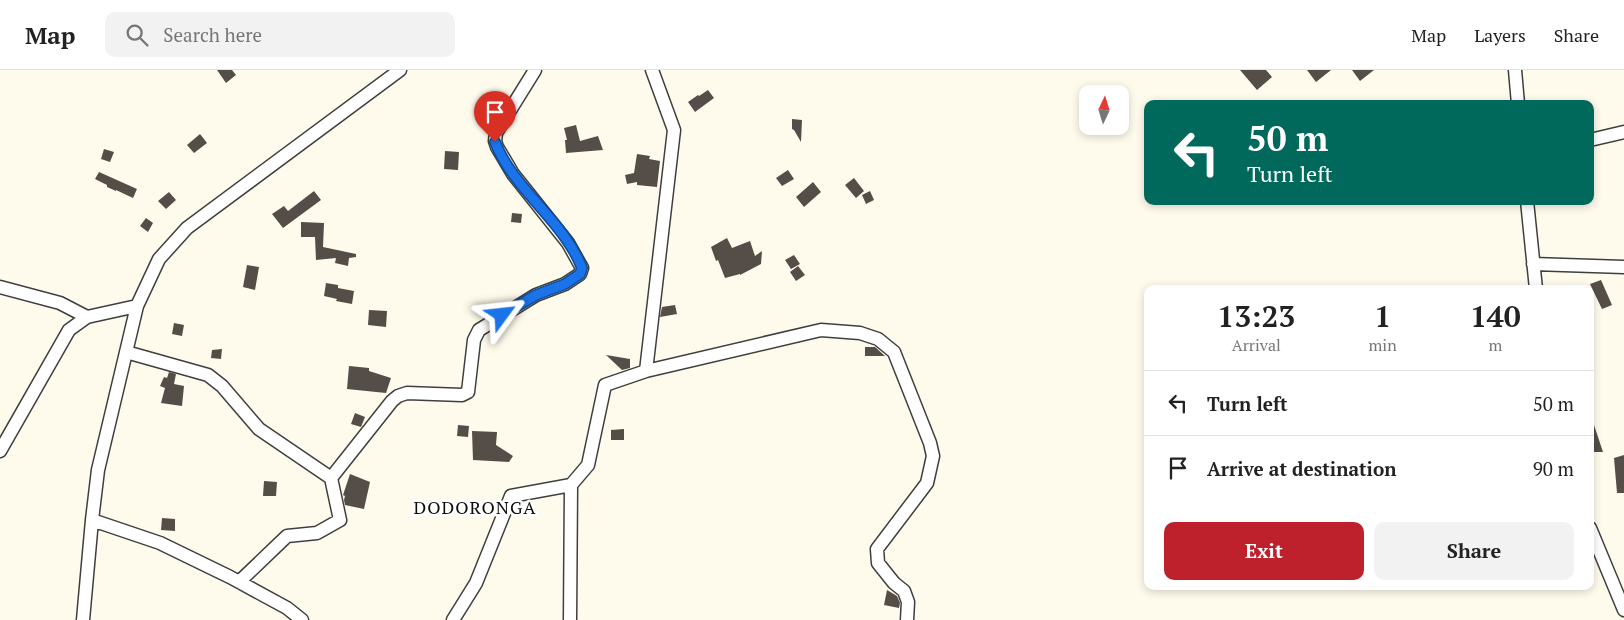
<!DOCTYPE html>
<html lang="en">
<head>
<meta charset="utf-8">
<style>
  :root { --surface:#fff; --page:#f2f2f2; --text:#222; --muted:#767676; --line:#e0e0e0; --accent:#bf212c }
  body { margin:0; font-family:"PT Serif",serif; background:var(--page); color:var(--text); height:100vh; display:flex; flex-direction:column; font-size:19px; white-space:nowrap }
  * { box-sizing:border-box; margin:0 }
  p { font-size:16px; color:var(--muted) }
  .icon { flex:none; width:28px; height:28px; fill:none; stroke:currentColor; stroke-width:2; stroke-linecap:round; stroke-linejoin:round }
  .map { position:relative; flex:1; overflow:hidden }
  .details { position:absolute; left:1144px; top:215px; width:450px; height:305px; display:flex; flex-direction:column; background:var(--surface); border-radius:10px; box-shadow:0 2px 8px #0003 }
  .details>* { flex:none }
  .top-card { position:absolute; left:1144px; top:30px; width:450px; height:105px; border-radius:10px; box-shadow:0 2px 8px #0003; background:#00695c; color:#fff; overflow:hidden }
  .needle { width:32px; rotate:4deg }
  .fabs { position:absolute; left:1079px; top:15px; display:grid; gap:10px }
  .fabs a { display:grid; place-items:center; width:50px; height:50px; border-radius:10px; background:var(--surface); box-shadow:0 2px 8px #0003; font-size:25px }
  .pin { position:absolute; display:grid; place-items:center; width:42px; height:42px; color:#fff; margin:-51px -21px; border-radius:50% 50% 50% 0; rotate:-45deg; box-shadow:0 0 5px #0007 }
  .pin .icon { rotate:45deg }
  .me { position:absolute; width:55px; margin:-28px; rotate:60deg; stroke-linejoin:round; filter:drop-shadow(0 0 4px #0008) }
  .turn { display:flex; align-items:center; gap:18px; height:105px; padding:0 20px; font-size:22px }
  .turn .icon { width:65px; height:65px; stroke-width:2.5 }
  .turn b { display:block; font-size:35px; line-height:42px }
  .eta { display:flex; justify-content:space-evenly; align-items:center; height:85px; text-align:center }
  .eta b { font-size:30px; font-weight:700; line-height:35px }
  .primary-button { display:flex; gap:10px; margin-top:auto; padding:10px 20px }
  .primary-button a { flex:1; height:58px; border-radius:10px; background:var(--accent); color:#fff; font-size:20px; font-weight:700; line-height:58px; text-align:center }
  .primary-button a+a { background:var(--page); color:var(--text) }
  ul { padding:0; list-style:none }
  li { display:flex; align-items:center; gap:15px; height:65px; padding:0 20px; border-top:1px solid var(--line) }
  li div { flex:1 }
  li b { display:block; font-size:19px }
  li em { font-style:normal }
  header { display:flex; align-items:center; gap:30px; box-sizing:border-box; height:70px; padding:0 25px; background:var(--surface); border-bottom:1px solid var(--line) }
  header strong { font-size:24px }
  nav { display:flex; gap:28px; margin-inline-start:auto; font-size:18px }
  .search { width:350px; height:45px; background:var(--page); display:flex; align-items:center; gap:12px; box-sizing:border-box; padding:0 18px; border-radius:10px; color:var(--muted); font-size:19px }
  .map>svg:first-child { display:block }
  .building { fill:#554d48 }
  .lines { fill:none; stroke-linecap:round; stroke-linejoin:round }
  .street-casing { stroke:#3f3f3f; stroke-width:15 }
  .street { stroke:#fff; stroke-width:12 }
  .route-casing { stroke:#114b97; stroke-width:12 }
  .route { stroke:#1a73e8; stroke-width:9 }
  .labels { text-anchor:middle; stroke-width:5; stroke-linejoin:round; paint-order:stroke }
  .quarter-label { font-size:18px; letter-spacing:1px; fill:#0c0c0c; stroke:#fff }
</style>
</head>
<body>
<header>
<strong>Map</strong>
<div class="search"><svg class="icon" aria-label="search" viewBox="0 0 24 24"><circle cx="10" cy="10" r="6"/><path d="M15 15l6 6"/></svg>Search here</div>
<nav><a>Map</a><a>Layers</a><a>Share</a></nav>
</header>
<div class="map">
<svg width="1624" height="550" viewBox="0 0 1624 550">
  <rect width="100%" height="100%" fill="#fffbec"/>
  <path class="building" d="M217,0H232L236,5L226,13Z
    M1240,0H1266L1272,7L1257,20Z
    M1307,0H1331L1316,12Z
    M1352,0H1374L1360,11Z
    M708,20L714,28L695,42L688,32L698,25L699,26Z
    M792,49L802,50L801,72L794,60L792,59Z
    M576,55L580,71L598,66L603,80L566,83L565,70H567L564,58Z
    M200,64L207,73L194,83L187,75Z
    M104,79L114,82L110,92L101,89Z
    M445,81L459,82L458,100L444,99Z
    M637,84L650,86L649,89L660,91L657,117L637,115V112L627,114L625,105L634,103Z
    M788,100L794,109L782,116L776,108Z
    M99,102L137,119L133,128L116,120V121L107,117V115L95,109Z
    M854,108L864,121L856,128L845,115Z
    M813,112L821,122L804,137L796,127Z
    M314,121L321,130L283,158L272,144L284,136L288,141Z
    M870,121L874,130L866,134L862,125Z
    M169,122L176,130L166,139L158,131Z
    M512,143L522,144L521,153L511,152Z
    M146,148L153,153L148,162L140,156Z
    M301,152L324,153L323,177L356,184V187L349,188L348,196L335,193L336,188L316,190L315,167H301Z
    M727,168L732,178L750,171L755,186L762,181L761,194L740,205V204L725,208L718,190L716,191L711,177Z
    M794,185L800,194L791,199L785,190Z
    M247,195L259,197L255,220L243,217Z
    M798,196L805,205L796,211L790,202Z
    M1601,210L1612,235L1602,239L1590,214Z
    M326,213L338,215V218L354,221L352,234L336,231L337,229L324,226Z
    M675,235L677,244L660,247L662,237Z
    M369,240L387,241L386,257L368,255Z
    M174,253L184,255L182,266L172,264Z
    M865,277H875L885,286H865Z
    M222,279L221,289L211,288L212,280Z
    M606,285L630,289V298L622,300Z
    M349,296L369,298V301L391,308L386,323L347,319Z
    M169,302L176,304L174,314L184,316L182,336L161,333L165,318L160,316L164,307L167,308Z
    M355,343L365,347L361,357L351,354Z
    M1593,352L1603,382H1591Z
    M458,355L469,356L468,367L457,366Z
    M624,359V370H611V360Z
    M472,361L497,362L496,375L513,386L509,392L473,390Z
    M1624,385V423H1617L1614,388Z
    M350,404L370,412L364,439L345,435L344,430L345,426L343,425Z
    M264,411L277,412L276,426H263Z
    M162,448L175,449V461L161,460Z
    M887,520L897,526L900,533L899,538L884,535Z"/>
  <g class="lines">
    <g class="street-casing">
      <path id="street" d="M1515,0L1518,34
        M1590,70L1624,62
        M1527,131L1536,219
        M1533,194L1624,197
        M0,217L60,233L87,247
        M126,282L208,305L222,316L259,359L331,408L340,450L317,463L287,466L239,512
        M646,301L821,260L860,263L878,269L894,282L930,373L933,386L927,413L877,479L878,493L894,513L904,521L908,532L907,550
        M0,381L69,260L87,247L137,236
        M331,408L392,331L398,326L407,323L462,325L468,322L474,270L479,260L536,225L565,214L580,204L582,198L568,173L513,104L497,77L495,71L496,63L535,0
        M92,450L160,473L230,507L287,538L302,550
        M1590,458L1624,540
        M83,550L92,450L98,400L137,236L159,189L187,158L400,0
        M453,550L476,513L511,426L571,415L588,395L605,315L646,301L674,60L652,0
        M570,550L571,415"/>
    </g>
    <use href="#street" class="street"/>
  </g>
  <g class="lines">
    <g class="route-casing">
      <path id="route" d="M495,72C513,119 564,151 582,198L580,204L565,214L536,225L502,245"/>
    </g>
    <use href="#route" class="route"/>
  </g>
  <g class="labels">
    <g class="quarter-label">
      <text x="475" y="444">DODORONGA</text>
    </g>
  </g>
</svg>
<div class="fabs">
<a><svg class="needle" viewBox="-14 -14 28 28"><path d="M0-13l5 13h-10z" fill="#e53935"/><path d="M0 13l5-13h-10z" fill="#767676"/></svg></a>
</div>
<div class="pin" style="left:495px;top:72px;background:#d93025"><svg class="icon" aria-label="arrive" viewBox="0 0 24 24"><path d="M6 21V4h12l-3 4 3 4H6"/></svg></div>
<svg class="me" style="left:502px;top:245px" viewBox="-20 -20 40 40"><path d="M0-17L14 15 0 8-14 15z" fill="#1a73e8" stroke="#fff" stroke-width="4"/></svg>
<div class="top-card">
<div class="turn"><svg class="icon" aria-label="left" viewBox="0 0 24 24"><path d="M17 20v-9H6M10 6l-5 5 5 5"/></svg><div><b>50 m</b>Turn left</div></div>
</div>
<section class="details">
<div class="eta">
<div><b>13:23</b><p>Arrival</p></div>
<div><b>1</b><p>min</p></div>
<div><b>140</b><p>m</p></div>
</div>
<ul>
<li><svg class="icon" aria-label="left" viewBox="0 0 24 24"><path d="M17 20v-9H6M10 6l-5 5 5 5"/></svg><div><b>Turn left</b></div><em>50 m</em></li>
<li><svg class="icon" aria-label="arrive" viewBox="0 0 24 24"><path d="M6 21V4h12l-3 4 3 4H6"/></svg><div><b>Arrive at destination</b></div><em>90 m</em></li>
</ul>
<div class="primary-button"><a>Exit</a><a>Share</a></div>
</section>
</div>
</body>
</html>
